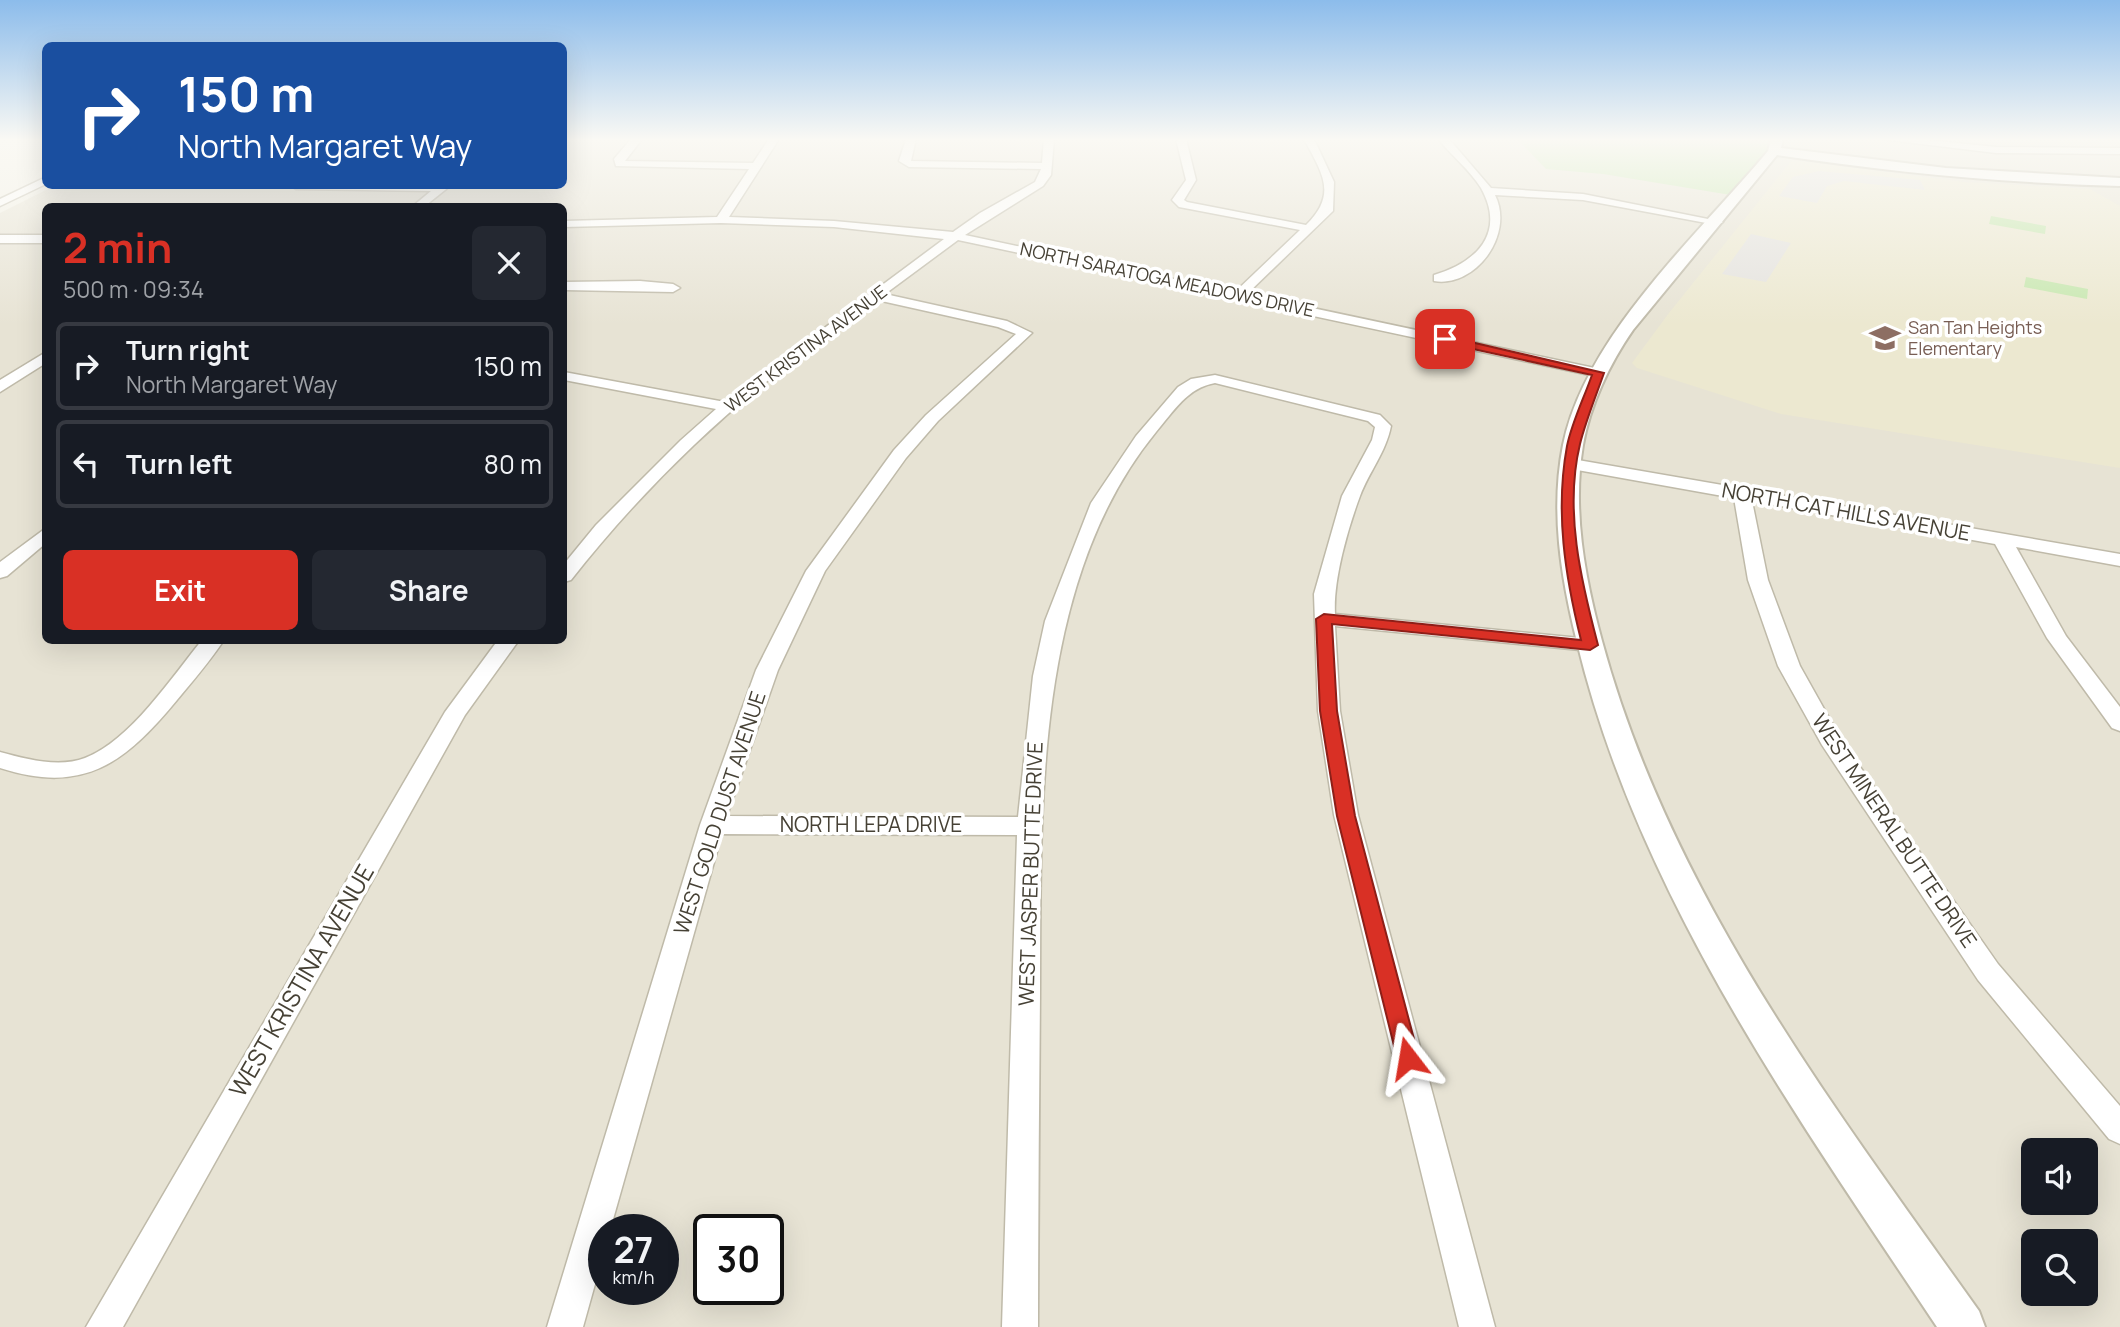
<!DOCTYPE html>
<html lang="en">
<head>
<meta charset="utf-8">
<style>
  :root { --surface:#171b24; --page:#242831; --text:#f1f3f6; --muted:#9ea1a6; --line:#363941; --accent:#d93025 }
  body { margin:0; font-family:Manrope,sans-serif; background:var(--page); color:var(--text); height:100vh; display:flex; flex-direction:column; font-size:26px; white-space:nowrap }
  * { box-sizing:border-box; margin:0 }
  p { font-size:23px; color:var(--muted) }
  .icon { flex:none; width:38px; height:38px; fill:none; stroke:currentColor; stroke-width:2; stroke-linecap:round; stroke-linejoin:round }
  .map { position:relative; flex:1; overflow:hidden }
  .side { position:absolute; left:42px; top:203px; width:525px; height:441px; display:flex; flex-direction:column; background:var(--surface); border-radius:10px; box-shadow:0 7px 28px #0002 }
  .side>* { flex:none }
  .banner { position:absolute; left:42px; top:42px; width:525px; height:147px; border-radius:10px; box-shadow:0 7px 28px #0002; background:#1a4fa0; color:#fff; overflow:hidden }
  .tools { position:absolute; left:2021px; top:1138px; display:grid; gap:14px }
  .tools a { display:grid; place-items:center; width:77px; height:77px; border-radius:10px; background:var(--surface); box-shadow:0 7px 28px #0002; font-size:35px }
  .speed { position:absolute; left:588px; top:1214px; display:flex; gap:14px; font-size:35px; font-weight:700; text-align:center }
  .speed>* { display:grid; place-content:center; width:91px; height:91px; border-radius:50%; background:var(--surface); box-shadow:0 7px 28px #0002; line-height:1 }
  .speed small { font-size:18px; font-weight:400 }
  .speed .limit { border:4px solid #111; border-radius:10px; background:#fff; color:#111 }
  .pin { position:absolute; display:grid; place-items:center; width:60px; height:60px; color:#fff; margin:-30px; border-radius:14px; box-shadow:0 4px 10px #0006 }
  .me { position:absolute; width:77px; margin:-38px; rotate:346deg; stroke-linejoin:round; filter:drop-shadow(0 0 5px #0008) }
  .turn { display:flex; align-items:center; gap:24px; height:147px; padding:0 21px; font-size:32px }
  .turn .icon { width:91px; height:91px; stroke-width:2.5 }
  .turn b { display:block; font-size:49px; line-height:60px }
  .round { display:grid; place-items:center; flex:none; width:74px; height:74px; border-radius:10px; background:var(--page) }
  .headline { display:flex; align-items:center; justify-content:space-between; height:119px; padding:0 21px }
  h1 { font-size:42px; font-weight:700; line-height:52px; color:var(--accent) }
  .button { display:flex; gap:14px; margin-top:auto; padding:14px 21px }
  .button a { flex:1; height:80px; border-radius:10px; background:var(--accent); color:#fff; font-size:28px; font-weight:700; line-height:80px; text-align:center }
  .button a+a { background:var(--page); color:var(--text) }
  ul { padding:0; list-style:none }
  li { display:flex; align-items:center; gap:21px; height:88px; margin:0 14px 10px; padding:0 7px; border:4px solid var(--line); border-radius:10px }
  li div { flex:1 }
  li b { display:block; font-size:26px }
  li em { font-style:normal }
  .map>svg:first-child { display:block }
  .residential { fill:#e7e3d4; fill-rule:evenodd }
  .education { fill:#ece8d0 }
  .green { fill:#c7e7af }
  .parking { fill:#e4e2de }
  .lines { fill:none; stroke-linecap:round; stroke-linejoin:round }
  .minor-casing { stroke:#bfbaa9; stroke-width:3 }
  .tertiary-casing { stroke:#bfbaa9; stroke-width:4 }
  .minor { fill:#fff; fill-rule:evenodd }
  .tertiary { fill:#fff; fill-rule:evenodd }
  .route { fill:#d93025; stroke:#8d1f18; stroke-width:2 }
  .labels { text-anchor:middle; stroke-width:7; stroke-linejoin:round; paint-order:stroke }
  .far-street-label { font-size:18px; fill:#464135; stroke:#fff }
  .far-education-label { font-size:18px; fill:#785e54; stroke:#fff; text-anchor:start }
  .street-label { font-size:21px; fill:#464135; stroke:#fff }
  .near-street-label { font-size:24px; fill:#464135; stroke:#fff }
</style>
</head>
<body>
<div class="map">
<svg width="2120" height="1327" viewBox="0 0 2120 1327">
  <rect width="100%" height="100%" fill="#f3f1e6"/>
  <path class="residential" d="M564,139H2120V1327H0V213L54,186H564ZM46,206H564V640H46ZM2034,1150H2086V1202H2034ZM604,1230H663V1290H604ZM709,1230H768V1290H709ZM2034,1241H2086V1293H2034Z"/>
  <path class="education" d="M1792,160L1964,182L2090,189L2120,206V468L1781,414L1637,368L1632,363L1669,313Z"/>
  <path class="green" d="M1517,139H1777L1737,196L1603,174L1546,169Z
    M1991,216L2046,226L2045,234L1989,224Z
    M2026,277L2088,289L2087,299L2024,287Z"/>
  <path class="parking" d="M1819,171L1920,180L1925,190L1844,181L1827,186L1817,203L1779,196L1793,177Z
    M1751,234L1791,243L1766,282L1722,274Z"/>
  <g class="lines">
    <g class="minor-casing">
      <path id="minor" d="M631,139H642L625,161L753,163L769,139H779L729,217L834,221L953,232L980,213L1035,182L1041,169L909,167L899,161L906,139H916L911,161L1042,163L1044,139H1054L1051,175L1043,186L965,235L1235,292L1300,230L1179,207L1172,200L1186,180L1176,139H1186L1196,180L1184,200L1187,202L1306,225C1338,194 1322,173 1304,139H1314L1334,182L1333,211L1247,294L1604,370L1606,373L1599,377L958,240L885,294L1007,321L1032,333L938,421L906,458L825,571L778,670L727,816L1018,817L1033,676L1045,621L1091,503L1136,436L1178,387L1191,379L1215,375L1380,415L1391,426C1386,452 1369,472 1360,496C1348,528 1333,580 1335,614L1590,639L1600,645L1590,651L1335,626L1340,711L1358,815L1495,1327H1459L1334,815L1318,711L1314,594L1342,496L1372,440L1375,427L1368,421L1215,383C1187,388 1174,411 1156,432C1033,582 1041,811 1040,994C1039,1105 1038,1216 1038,1327H1002L1017,835L722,834L610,1230H604V1252L583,1327H547L700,825L756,670L806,571L894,450L926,415L1016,334L998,327L877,300C838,329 798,356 761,386C691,443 627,509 571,580L564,582V564L596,525L681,440L716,409L564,380V372L725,402L944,239L834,227L721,223L564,227V221L717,217L749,169L616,166L614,159Z
        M1438,139H1449L1491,188L1583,194L1723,222L1717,225L1583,200L1495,195C1515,235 1475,288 1434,281V275C1477,262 1506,233 1481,188C1470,170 1452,156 1438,139Z
        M1880,139H1918L1996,147L2120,148V154L1996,153Z
        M46,177V184L0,206V199Z
        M291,186H450L425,206H413L431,191L296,189Z
        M0,235H46V243H0Z
        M640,281L673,284L680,288L673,292L564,290V282Z
        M46,352V363L0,392V380Z
        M1572,459L2120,554V566L2016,547L2066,636L2120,707V731L2112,728L2047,638L1995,544L1752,501L1768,580L1800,666L1842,741L1998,964L2120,1106V1144L2109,1139L1978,980L1822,745L1778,666L1748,580L1734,498L1566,468L1564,464L1566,460Z
        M46,528V543L7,576L0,578V562Z
        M202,640H224C210,661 193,681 177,700C125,763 84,795 0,768V752C26,759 59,768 85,758C130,741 172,677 202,640Z
        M498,640H519L465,715L123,1327H86L445,712Z"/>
    </g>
    <g class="tertiary-casing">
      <path id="tertiary" d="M1771,139H1783L1781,148L1946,168L2120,178V186C2005,183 1891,172 1777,155L1633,330C1610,363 1590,405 1583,445C1572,511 1585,578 1602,641C1670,892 1831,1103 1979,1311L1985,1327H1937C1795,1114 1638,895 1577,642C1561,578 1550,511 1563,445C1584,341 1689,243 1757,164L1768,151Z"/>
    </g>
    <use href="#minor" class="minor"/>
    <use href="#tertiary" class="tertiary"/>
  </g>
  <linearGradient id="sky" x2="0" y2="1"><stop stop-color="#8cbceb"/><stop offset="0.43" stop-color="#faf9f4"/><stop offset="1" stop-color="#faf9f4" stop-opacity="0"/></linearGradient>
  <rect width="2120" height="325" fill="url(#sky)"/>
  <path class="route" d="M1445,336L1604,373C1596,396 1586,420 1580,444C1564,510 1581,581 1598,645L1590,650L1332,624L1337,711L1355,816L1419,1058L1416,1065L1408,1068L1400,1065L1397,1058L1337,816L1320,711L1316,619L1324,614L1581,640C1565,576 1555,511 1567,446C1572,422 1584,398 1592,375L1441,342L1439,339Z"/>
  <defs>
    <g id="school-bare" transform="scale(2.415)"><path d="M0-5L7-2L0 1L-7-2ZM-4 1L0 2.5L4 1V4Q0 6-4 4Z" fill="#8d6e63" stroke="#fff" stroke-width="2.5" paint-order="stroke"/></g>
  </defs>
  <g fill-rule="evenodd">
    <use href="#school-bare" x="1885" y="338"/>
  </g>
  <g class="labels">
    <g class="far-street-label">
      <text transform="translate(1167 280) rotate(12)" y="6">NORTH SARATOGA MEADOWS DRIVE</text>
      <text transform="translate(806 349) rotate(-37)" y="6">WEST KRISTINA AVENUE</text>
    </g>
    <g class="far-education-label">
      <text x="1908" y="334">San Tan Heights<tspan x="1908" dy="21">Elementary</tspan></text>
    </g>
    <g class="street-label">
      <text transform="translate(1846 512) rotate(10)" y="7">NORTH CAT HILLS AVENUE</text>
      <text transform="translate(720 813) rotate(-72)" y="7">WEST GOLD DUST AVENUE</text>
      <text x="871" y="832">NORTH LEPA DRIVE</text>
      <text transform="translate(1894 831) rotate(56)" y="7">WEST MINERAL BUTTE DRIVE</text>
      <text transform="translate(1031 874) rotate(-88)" y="7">WEST JASPER BUTTE DRIVE</text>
    </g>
    <g class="near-street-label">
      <text transform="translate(302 981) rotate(-60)" y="8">WEST KRISTINA AVENUE</text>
    </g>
  </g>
</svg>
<div class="tools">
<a><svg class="icon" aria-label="sound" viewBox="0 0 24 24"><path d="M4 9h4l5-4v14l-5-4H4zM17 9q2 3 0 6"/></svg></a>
<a><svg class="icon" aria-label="search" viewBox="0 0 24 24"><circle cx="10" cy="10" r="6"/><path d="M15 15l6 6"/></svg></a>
</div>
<div class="speed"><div>27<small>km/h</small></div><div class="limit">30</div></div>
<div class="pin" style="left:1445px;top:339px;background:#d93025"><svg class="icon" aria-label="arrive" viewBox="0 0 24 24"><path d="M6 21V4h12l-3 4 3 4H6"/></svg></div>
<svg class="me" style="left:1408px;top:1058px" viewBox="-20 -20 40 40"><path d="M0-17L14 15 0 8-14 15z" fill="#d93025" stroke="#fff" stroke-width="4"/></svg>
<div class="banner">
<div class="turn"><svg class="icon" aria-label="right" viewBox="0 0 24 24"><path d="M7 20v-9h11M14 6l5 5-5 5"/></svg><div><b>150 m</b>North Margaret Way</div></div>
</div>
<section class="side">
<div class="headline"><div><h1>2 min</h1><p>500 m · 09:34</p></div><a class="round"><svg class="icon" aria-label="close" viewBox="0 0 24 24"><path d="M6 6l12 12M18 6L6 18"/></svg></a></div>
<ul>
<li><svg class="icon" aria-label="right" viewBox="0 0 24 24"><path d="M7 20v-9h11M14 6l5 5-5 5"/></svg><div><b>Turn right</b><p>North Margaret Way</p></div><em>150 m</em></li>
<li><svg class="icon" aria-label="left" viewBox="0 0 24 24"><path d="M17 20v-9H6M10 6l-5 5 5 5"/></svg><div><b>Turn left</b></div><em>80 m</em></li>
</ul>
<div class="button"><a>Exit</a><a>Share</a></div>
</section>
</div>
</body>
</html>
